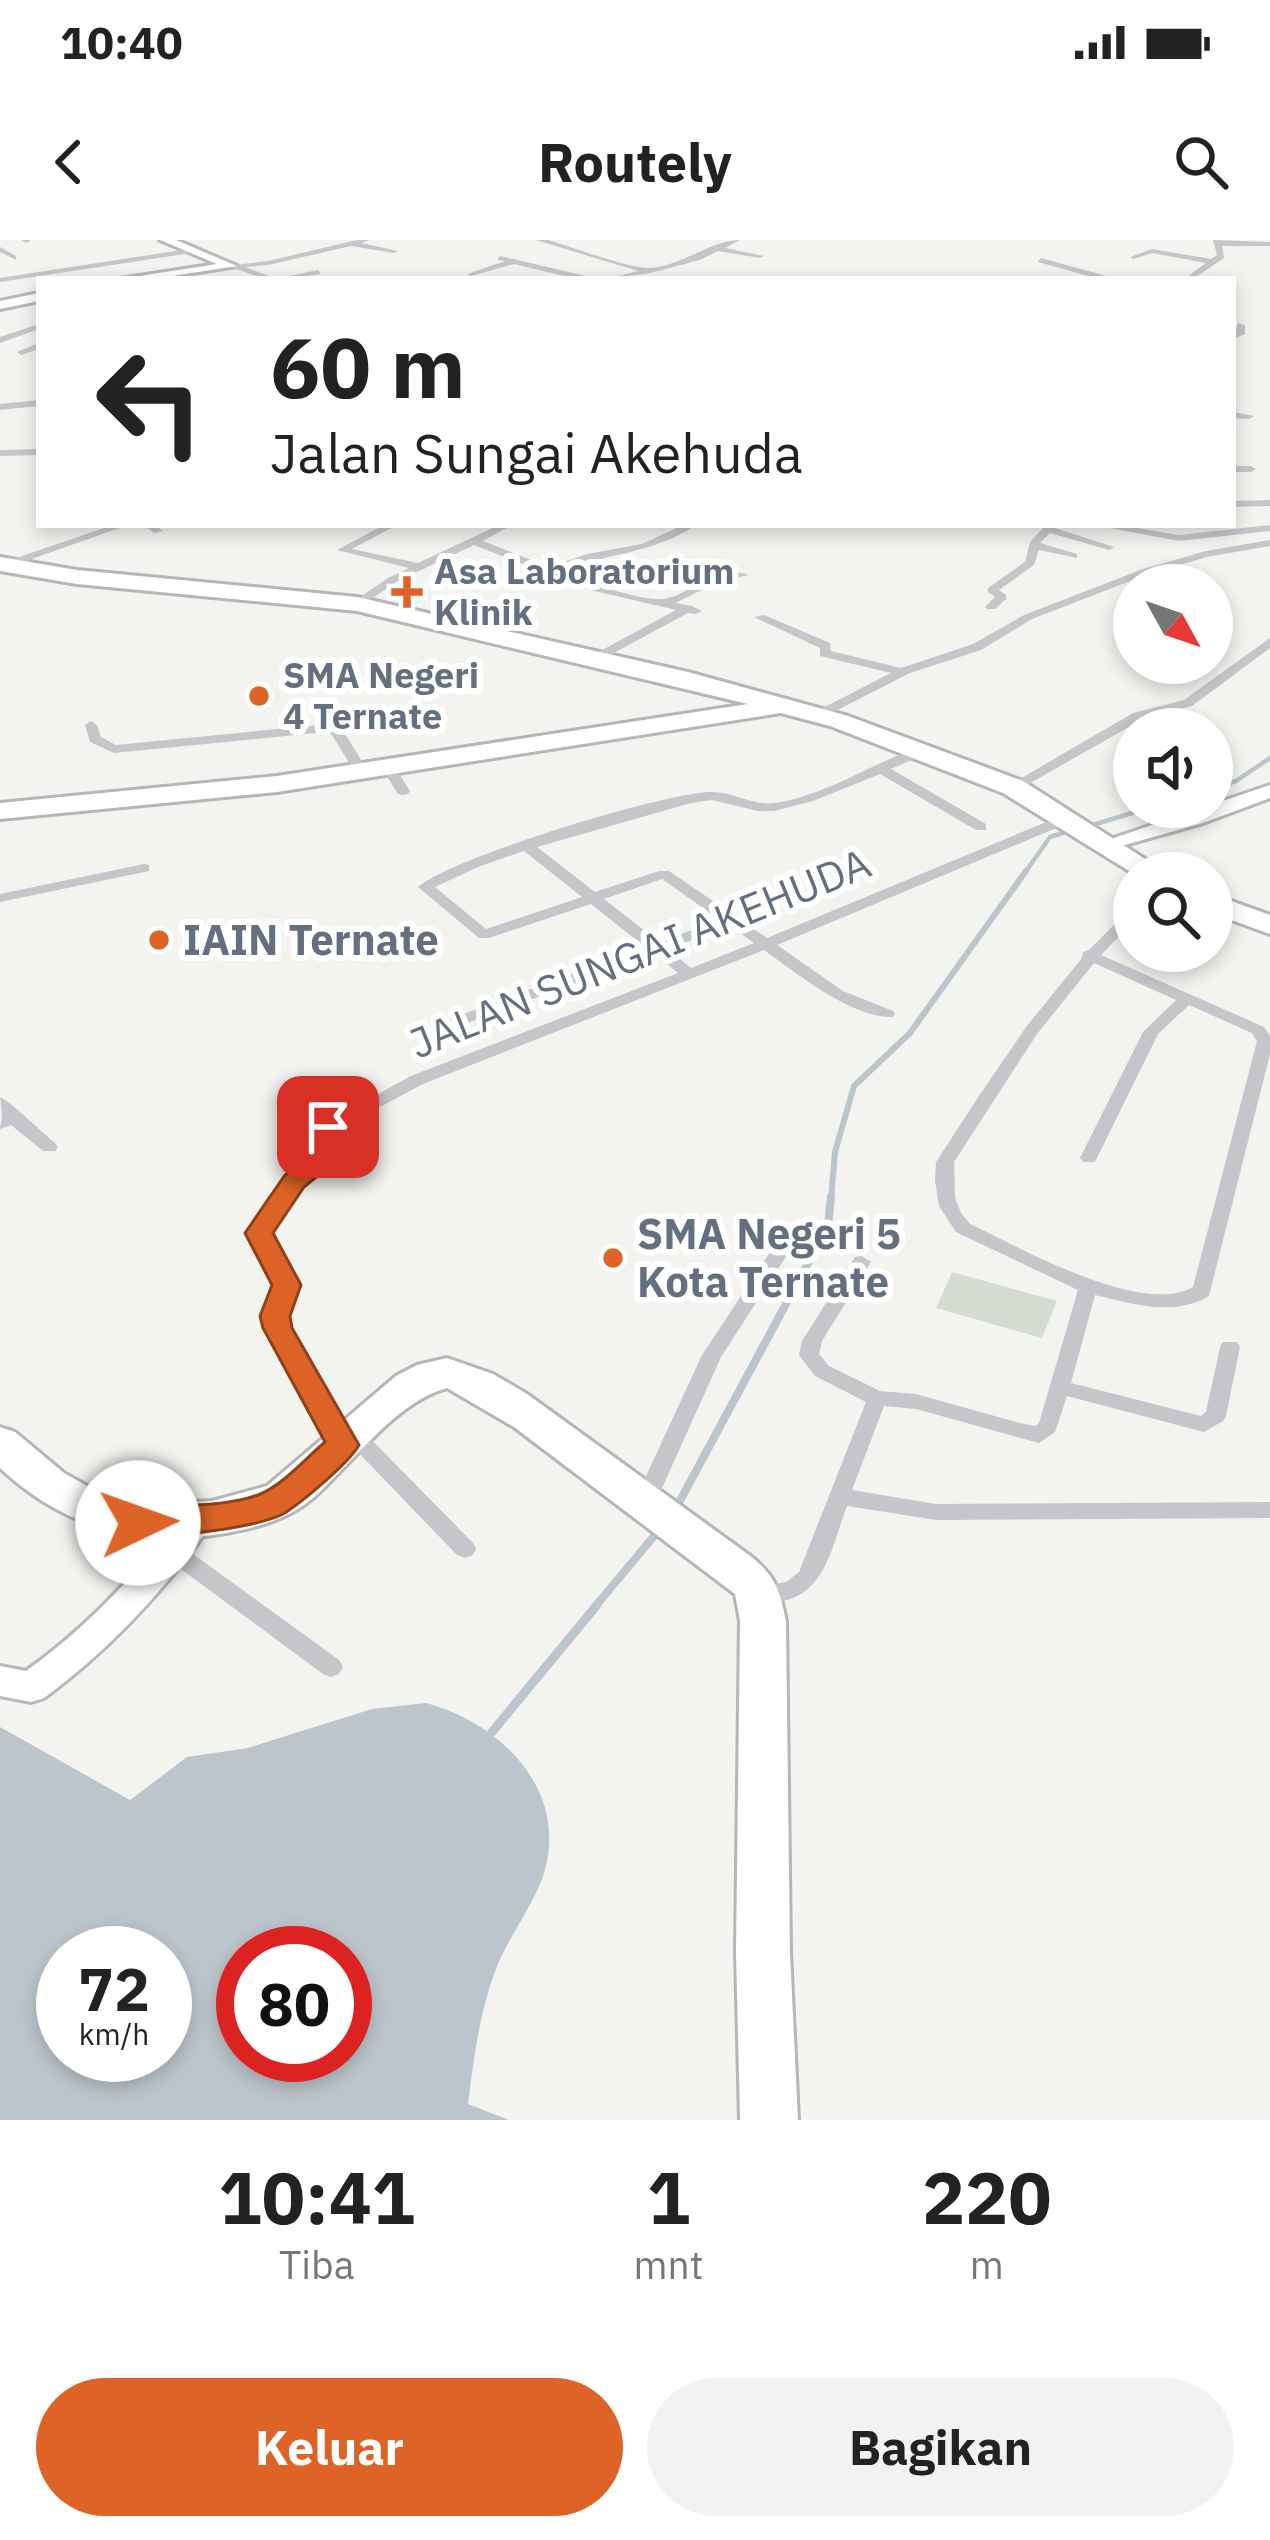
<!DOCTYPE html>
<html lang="id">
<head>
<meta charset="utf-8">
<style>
  :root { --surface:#fff; --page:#f2f2f2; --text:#222; --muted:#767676; --accent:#dd6426 }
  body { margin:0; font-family:"IBM Plex Sans",sans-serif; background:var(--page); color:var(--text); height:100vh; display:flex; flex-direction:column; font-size:45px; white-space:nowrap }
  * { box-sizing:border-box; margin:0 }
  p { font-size:39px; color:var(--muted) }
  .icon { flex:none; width:66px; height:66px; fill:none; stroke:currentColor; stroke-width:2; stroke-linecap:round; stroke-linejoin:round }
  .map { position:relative; height:1880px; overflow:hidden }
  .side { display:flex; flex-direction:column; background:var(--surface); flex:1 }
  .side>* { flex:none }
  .guide { position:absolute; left:36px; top:36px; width:1200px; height:252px; border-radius:0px; box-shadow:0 6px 18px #0003; background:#fff; color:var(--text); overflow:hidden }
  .needle { width:78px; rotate:130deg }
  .controls { position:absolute; left:1113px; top:324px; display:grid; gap:24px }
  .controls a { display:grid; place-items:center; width:120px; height:120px; border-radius:50%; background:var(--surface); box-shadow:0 6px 18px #0003; font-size:60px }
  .speed { position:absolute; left:36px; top:1686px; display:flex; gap:24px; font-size:60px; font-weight:700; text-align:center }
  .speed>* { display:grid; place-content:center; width:156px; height:156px; border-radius:50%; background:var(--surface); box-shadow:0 6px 18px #0003; line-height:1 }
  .speed small { font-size:30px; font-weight:400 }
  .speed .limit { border:18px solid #d22; background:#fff; color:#111 }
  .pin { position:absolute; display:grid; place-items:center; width:102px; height:102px; color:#fff; margin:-51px; border-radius:24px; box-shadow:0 6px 18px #0006 }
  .me { position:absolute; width:132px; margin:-66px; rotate:87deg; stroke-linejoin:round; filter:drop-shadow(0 0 9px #0008) }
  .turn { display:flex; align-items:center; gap:42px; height:252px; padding:0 36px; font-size:54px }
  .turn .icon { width:156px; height:156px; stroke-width:2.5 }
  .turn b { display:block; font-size:84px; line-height:102px }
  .eta { display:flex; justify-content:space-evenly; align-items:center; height:204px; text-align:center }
  .eta b { font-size:72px; font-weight:800; line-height:84px }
  .primary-button { display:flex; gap:24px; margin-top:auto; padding:24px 36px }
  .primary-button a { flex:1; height:138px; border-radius:72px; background:var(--accent); color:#fff; font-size:48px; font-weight:800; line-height:138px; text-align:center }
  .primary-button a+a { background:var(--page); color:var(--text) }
  .status { display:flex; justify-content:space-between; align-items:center; height:84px; padding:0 60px; background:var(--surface); direction:ltr }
  .status svg { height:33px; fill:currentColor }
  header { display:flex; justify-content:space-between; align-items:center; height:156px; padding:0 36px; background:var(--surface); font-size:54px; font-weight:800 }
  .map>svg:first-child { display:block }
  .green { fill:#d4dbd1 }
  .water { fill:#bcc5cb; fill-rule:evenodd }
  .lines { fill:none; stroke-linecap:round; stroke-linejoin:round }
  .stream-far3 { stroke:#bcc5cb; stroke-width:4.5 }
  .stream-far2 { stroke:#bcc5cb; stroke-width:6 }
  .stream-far1 { stroke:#bcc5cb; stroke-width:8 }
  .stream { stroke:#bcc5cb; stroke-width:9 }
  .secondary-casing { stroke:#b6b9be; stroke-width:6 }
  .highway-casing { stroke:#b4b6ba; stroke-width:6 }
  .street { fill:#c4c6ca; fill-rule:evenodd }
  .secondary { fill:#fff; fill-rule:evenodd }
  .highway { fill:#fff; fill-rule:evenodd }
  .route { fill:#dd6426; stroke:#904119; stroke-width:3 }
  .poi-dot { fill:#dd6426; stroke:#fff; stroke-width:4.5 }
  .labels { text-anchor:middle; stroke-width:12; stroke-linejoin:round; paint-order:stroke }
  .far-poi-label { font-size:36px; font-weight:bold; fill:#647080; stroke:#fff; text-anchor:start }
  .poi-label { font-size:42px; font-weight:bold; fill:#647080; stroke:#fff; text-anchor:start }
  .street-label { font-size:42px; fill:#647080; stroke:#fff }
</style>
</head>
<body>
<div class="status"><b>10:40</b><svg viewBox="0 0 49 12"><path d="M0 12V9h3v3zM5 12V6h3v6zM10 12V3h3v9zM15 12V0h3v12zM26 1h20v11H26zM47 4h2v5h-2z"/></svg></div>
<header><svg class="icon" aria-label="back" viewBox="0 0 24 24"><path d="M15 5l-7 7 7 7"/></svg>Routely<svg class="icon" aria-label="search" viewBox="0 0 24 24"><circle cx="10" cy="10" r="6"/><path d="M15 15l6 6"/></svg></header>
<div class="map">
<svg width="1270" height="1880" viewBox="0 0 1270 1880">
  <rect width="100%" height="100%" fill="#f3f4f0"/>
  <path class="green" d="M952,1032L1057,1061L1042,1098L936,1068Z"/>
  <path class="water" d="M426,1463C500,1483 567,1548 545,1630C535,1664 509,1695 496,1729C479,1773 474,1818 468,1864L509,1880H0V1487L130,1560L187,1517L248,1508L372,1469ZM63,1713H165V1815H63ZM243,1713H345V1815H243Z"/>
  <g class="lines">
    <path class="stream-far3" d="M1212,549L1236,541L1270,518
      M1086,587L1152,567
      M1024,634L1050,597L1073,590"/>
    <path class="stream-far2" d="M831,960L835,912L854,846L910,793L1026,631"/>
    <path class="stream-far1" d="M675,1270L828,986L831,957
      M594,1368L659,1290"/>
    <path class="stream" d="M492,1492L597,1365"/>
    <g class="secondary-casing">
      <path id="secondary" d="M160,0H176L237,26L154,39H120L217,24Z
        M39,53V61L0,69V61Z
        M1270,545V558L1203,583L1107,610L1096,604Z
        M196,1267L208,1271L212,1280L208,1289C161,1354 109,1410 44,1458L31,1462L0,1456V1426L26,1431C88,1387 139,1332 184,1271Z"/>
    </g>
    <g class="highway-casing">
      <path id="highway" d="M0,317L77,330L357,357L688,432L848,476L1023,541L1167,633L1134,634L1003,553L830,486L781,473L277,552L0,579V563L277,536L748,464L357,371L77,344L0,331Z
        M1212,654L1270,675V694L1212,673Z
        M447,1118L493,1134L527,1154L749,1315C775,1335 780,1350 786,1381L790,1712L798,1880H740L736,1712L740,1381L735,1354L514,1187L447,1148C395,1162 353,1223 313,1258C286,1281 254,1288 220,1294C135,1307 63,1287 0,1228V1187L15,1192L64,1233L107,1257L147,1265L212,1261L267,1246L396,1136L417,1125Z"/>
    </g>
    <path class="street" d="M22,0H30V1L26,3Z
      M357,0H370L361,3L398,11L394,13L351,6L268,25L245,27L277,39H265L227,26L268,21Z
      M536,0H548C569,6 631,29 649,28C680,27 711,0 740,0L725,8L764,16L760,18L718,11L700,20L650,33L607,39L638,31Z
      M1213,0L1270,2V6H1222L1224,18L1193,39H1184L1206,23L1152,13L1134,19L1130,17L1152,9L1211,19L1217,15Z
      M0,7L16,16V20L0,12Z
      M195,8L198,12L0,42V38Z
      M500,16L590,37L591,39H577L514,24L471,36L467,34L505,21L497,20Z
      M1041,18L1110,37L1111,39H1099L1038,22Z
      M318,30L321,34L284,39L285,37Z
      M1238,83L1245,85V94L1233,99Z
      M39,84V89L0,103V97Z
      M39,103V109L21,115L17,112Z
      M39,160V166L0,170V164Z
      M1233,172L1254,176L1249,179L1233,178Z
      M39,209V215L0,216V210Z
      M1233,226H1251L1256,229L1251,232H1233Z
      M1270,260V266L1233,267V261Z
      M113,285H128L9,327L0,326L1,323Z
      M143,285H155L163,291L154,293Z
      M384,285H397L352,309L418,323L499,285H512L483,301L549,327L587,314L642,304L683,285H696C655,313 605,314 559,331C582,340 636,360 660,359C689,359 712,322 749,335L720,341L675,363L692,366L702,371L696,374L688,373L597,422L593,421V415L676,370L586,349L474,305L396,342L361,366H353V362L388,338L409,328L337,310Z
      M1046,285H1057L1055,288L1114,307L1109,310L1050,293L1040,303L1077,314V318L1039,310L1034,325L999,350L1006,355V359L995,369H987L985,367L995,357L988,352V348L1025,322L1030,302Z
      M1094,285H1119L1179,295L1270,285V291L1179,301Z
      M1270,300V306L1207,317L1151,333L1032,379L981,410L910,433L820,479L815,478V472L891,433L820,416V408L754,377L764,375L830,403L831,411L901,428L973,404L1024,375L1143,329L1206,311Z
      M1270,398V408L1192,466L1143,479L1018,550L1013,551L1006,547L1133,473L1184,460Z
      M91,481L97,485L101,497L116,505L328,484L342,489L368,531L366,534H356L332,495L326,492L114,513L90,502L85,485Z
      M920,507L925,508V514L891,529L986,584V590H976L880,534L813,561L774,571H758L712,560L691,563L537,607L595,652L659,631H669L767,698L1063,575H1073V581L777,705L843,751L893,771L895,774L893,777C853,779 796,733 764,710L423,844L331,893L329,900L337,916L300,945L268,993L296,1045L285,1076L287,1088L346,1191L354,1187L361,1189L473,1303L476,1309L473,1315L465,1318L457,1315L353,1207L343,1213L336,1211L267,1088L265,1076L276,1045L250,993L288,937L318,914L311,900L318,886L345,872L321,854L324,850H336L358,865L411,836L678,733L655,714L462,785H450L448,782L450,779L645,707L591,664L489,698H479L418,647C451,618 665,552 712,552C734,552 753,566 775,563C827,555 872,523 920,507ZM524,611L582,657L486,689L435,647L478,627ZM662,639L720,680L659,702L604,659ZM730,686L754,703L691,728L668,709Z
      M388,523L393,524L410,551L408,554L403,555L398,554L381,527Z
      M144,624L149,625V631L0,662V654Z
      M1134,669V681L1101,715L1264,787L1270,796V814L1209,1056C1173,1077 1134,1064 1095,1055L1071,1143L1201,1176L1206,1172L1220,1107L1223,1102H1237L1240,1107L1226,1176L1223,1181L1204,1192L1067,1156L1055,1192L1039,1203L916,1169L884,1166L852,1250L936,1264L1270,1262V1278L936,1280L847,1266C833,1302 826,1353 783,1361C771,1363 764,1364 753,1362L750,1355L753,1348L786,1342L799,1332L866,1162L815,1136L799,1115L802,1101L855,1017L862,1016L871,1022L822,1101L819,1114L829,1126L880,1151L916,1154L1020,1183L1035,1186L1039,1183L1078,1050L956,992L939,966L935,940L936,922L979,856L1026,787L1082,718L1083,712L1089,710L1129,670ZM1094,723L1176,760L1143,792L1080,918L1083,922H1095L1158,794L1189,765L1252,793L1257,801L1193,1047C1142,1077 1019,1007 970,984L961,973L955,958L954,922L1037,794Z
      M0,857C15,865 39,890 55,903L58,907L55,911H43L11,885L0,889L2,876Z
      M789,992L798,998L721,1117L653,1268L645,1270L637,1268L634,1262L702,1115L782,994Z
      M174,1303L182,1306L339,1420L343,1427L339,1434L331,1437L323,1434L166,1318L163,1312L166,1306Z"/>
    <use href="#secondary" class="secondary"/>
    <use href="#highway" class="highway"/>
  </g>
  <path class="route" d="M328,879L341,887L333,900L342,916L304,947L273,993L301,1045L290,1076L292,1088L359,1205C349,1223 301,1263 283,1274C257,1288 154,1301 126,1293L121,1283L126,1274C168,1261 216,1270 258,1255C282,1246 306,1218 325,1202L263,1088L260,1076L272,1045L245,993L285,935L314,914L306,900L318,881Z"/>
  <g class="poi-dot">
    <path d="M401 334h12v12h12v12h-12v12h-12v-12h-12v-12h12z"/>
    <circle cx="259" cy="456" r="12"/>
    <circle cx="159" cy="700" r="12"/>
    <circle cx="613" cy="1018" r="12"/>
  </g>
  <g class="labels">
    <g class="far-poi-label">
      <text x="434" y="344">Asa Laboratorium<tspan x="434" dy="41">Klinik</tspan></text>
      <text x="283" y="448">SMA Negeri<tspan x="283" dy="41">4 Ternate</tspan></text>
    </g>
    <g class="poi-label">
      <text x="183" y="715">IAIN Ternate</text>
      <text x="637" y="1009">SMA Negeri 5<tspan x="637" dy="48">Kota Ternate</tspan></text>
    </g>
    <g class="street-label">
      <text transform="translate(640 713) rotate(-22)" y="15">JALAN SUNGAI AKEHUDA</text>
    </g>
  </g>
</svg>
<div class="controls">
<a><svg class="needle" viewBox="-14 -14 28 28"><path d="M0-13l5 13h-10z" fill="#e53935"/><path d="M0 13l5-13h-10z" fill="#767676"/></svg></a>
<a><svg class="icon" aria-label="sound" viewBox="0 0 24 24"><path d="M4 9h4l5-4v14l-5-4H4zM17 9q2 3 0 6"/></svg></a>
<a><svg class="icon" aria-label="search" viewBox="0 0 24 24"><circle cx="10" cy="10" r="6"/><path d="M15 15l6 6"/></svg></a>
</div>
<div class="speed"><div>72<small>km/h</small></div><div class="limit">80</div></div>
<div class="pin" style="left:328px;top:887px;background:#d93025"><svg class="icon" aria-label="arrive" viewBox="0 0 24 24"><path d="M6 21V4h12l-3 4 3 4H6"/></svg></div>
<svg class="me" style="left:138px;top:1283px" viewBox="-20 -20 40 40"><circle r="19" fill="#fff"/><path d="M0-13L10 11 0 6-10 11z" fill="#dd6426"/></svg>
<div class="guide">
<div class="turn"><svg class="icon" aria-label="left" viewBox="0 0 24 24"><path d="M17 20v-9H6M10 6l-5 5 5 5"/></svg><div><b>60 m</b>Jalan Sungai Akehuda</div></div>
</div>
</div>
<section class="side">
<div class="eta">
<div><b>10:41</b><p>Tiba</p></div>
<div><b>1</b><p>mnt</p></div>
<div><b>220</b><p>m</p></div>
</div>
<div class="primary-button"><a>Keluar</a><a>Bagikan</a></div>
</section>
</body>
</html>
